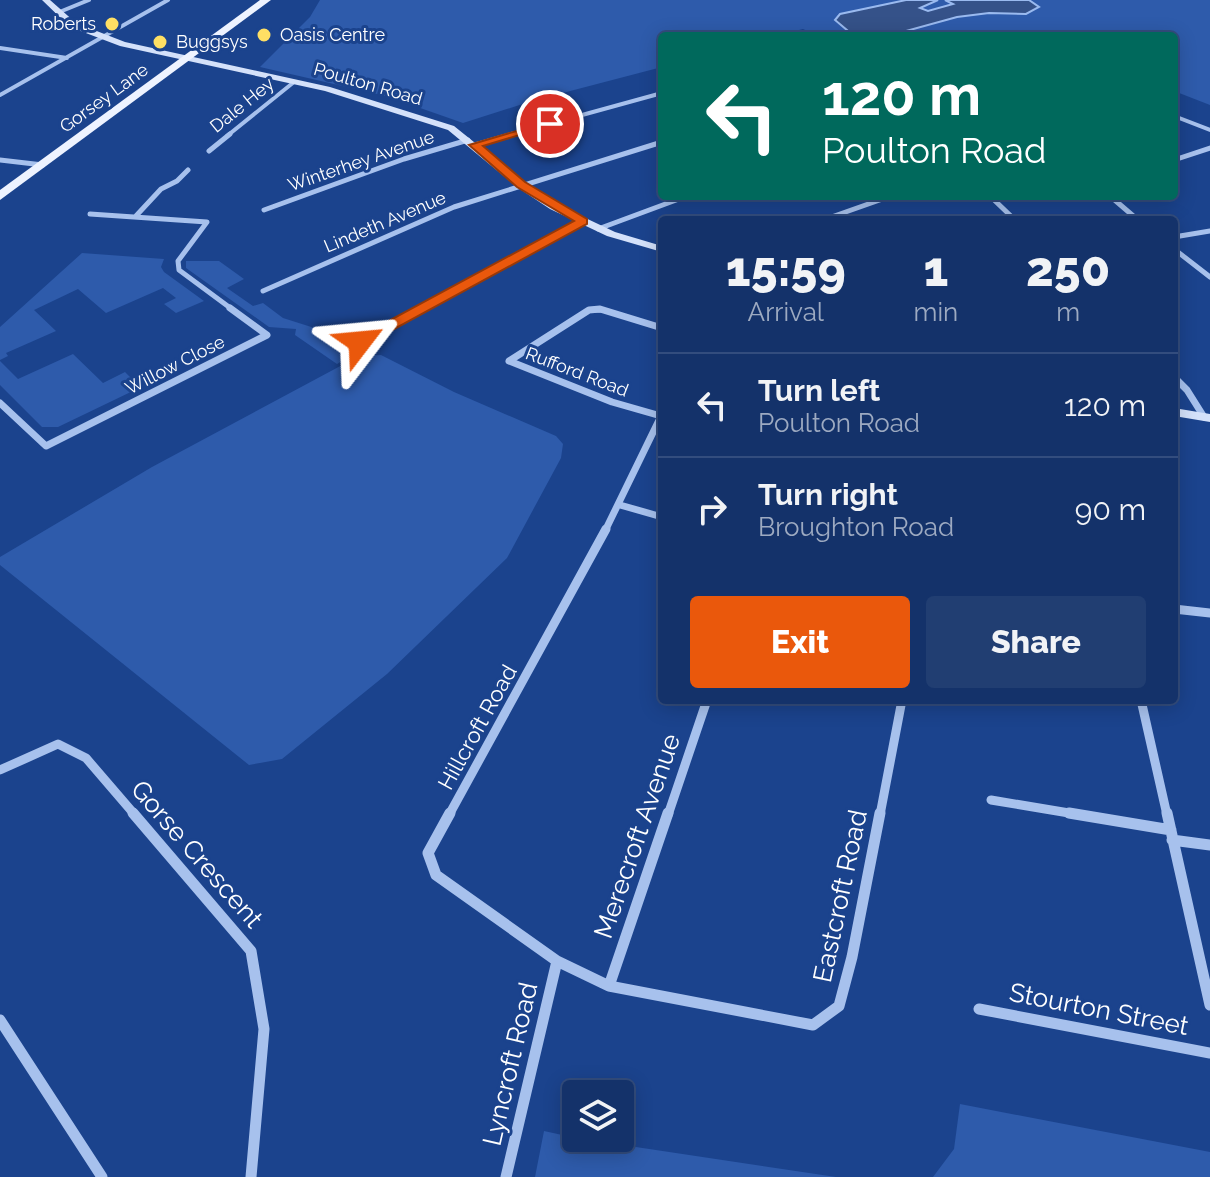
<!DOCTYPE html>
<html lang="en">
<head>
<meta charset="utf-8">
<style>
  :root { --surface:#14326a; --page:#213e72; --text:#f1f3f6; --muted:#9daac1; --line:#334d7e; --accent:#ea580c }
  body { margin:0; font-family:Raleway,sans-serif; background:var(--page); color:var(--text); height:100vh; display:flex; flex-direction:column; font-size:30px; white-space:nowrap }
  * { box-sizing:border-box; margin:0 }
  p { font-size:26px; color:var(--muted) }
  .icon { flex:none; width:44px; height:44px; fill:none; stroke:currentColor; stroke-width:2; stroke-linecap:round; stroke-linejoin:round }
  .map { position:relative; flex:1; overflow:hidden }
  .drawer { position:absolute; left:658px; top:216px; width:520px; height:488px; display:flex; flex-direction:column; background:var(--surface); border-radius:8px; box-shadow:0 4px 20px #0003,0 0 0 2px var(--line) }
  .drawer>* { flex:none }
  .hud { position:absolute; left:658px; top:32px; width:520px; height:168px; border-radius:8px; box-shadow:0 4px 20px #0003,0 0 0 2px var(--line); background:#00695c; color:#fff; overflow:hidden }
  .tools { position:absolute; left:562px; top:1080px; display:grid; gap:16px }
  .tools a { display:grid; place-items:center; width:72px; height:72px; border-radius:8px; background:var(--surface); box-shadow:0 4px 20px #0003,0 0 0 2px var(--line); font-size:40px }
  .pin { position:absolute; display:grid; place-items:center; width:68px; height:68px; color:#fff; margin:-34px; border:4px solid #fff; border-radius:50%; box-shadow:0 2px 8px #0007 }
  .me { position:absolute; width:88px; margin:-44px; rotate:61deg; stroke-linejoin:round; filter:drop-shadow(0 0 6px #0008) }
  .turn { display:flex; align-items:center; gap:28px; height:168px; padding:0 32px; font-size:36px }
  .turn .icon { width:104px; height:104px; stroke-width:2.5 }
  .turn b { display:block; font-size:56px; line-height:68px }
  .eta { display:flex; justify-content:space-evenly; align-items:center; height:136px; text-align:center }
  .eta b { font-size:48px; font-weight:800; line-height:56px }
  .button { display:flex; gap:16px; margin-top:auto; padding:16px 32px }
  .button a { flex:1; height:92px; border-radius:8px; background:var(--accent); color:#fff; font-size:32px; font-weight:800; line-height:92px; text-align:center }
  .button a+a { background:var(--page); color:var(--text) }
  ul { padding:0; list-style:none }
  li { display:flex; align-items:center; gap:24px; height:104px; padding:0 32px; border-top:2px solid var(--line) }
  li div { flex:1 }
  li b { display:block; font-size:30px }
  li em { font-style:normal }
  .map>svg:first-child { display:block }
  .green { fill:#2e5bab }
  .water { fill:#355289; stroke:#9abaef; stroke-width:2 }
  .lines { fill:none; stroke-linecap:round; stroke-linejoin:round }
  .minor-far4 { stroke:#a7c1ed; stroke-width:4 }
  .minor-far3 { stroke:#a7c1ed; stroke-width:5 }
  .minor-far2 { stroke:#a7c1ed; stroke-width:7 }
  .minor-far1 { stroke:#a7c1ed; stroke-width:9 }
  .minor { stroke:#a7c1ed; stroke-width:11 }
  .secondary { fill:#d4e1fa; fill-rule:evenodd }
  .primary { fill:#eef3ff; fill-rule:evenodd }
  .route { fill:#ea580c; stroke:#983908; stroke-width:2 }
  .poi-dot { fill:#fedf64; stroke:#1b438d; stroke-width:3 }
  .labels { text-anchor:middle; stroke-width:6; stroke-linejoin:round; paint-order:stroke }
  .far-poi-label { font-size:18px; fill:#fff; stroke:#1b438d; text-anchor:start }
  .far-street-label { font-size:18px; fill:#fff; stroke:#1b438d }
  .street-label { font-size:22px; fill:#fff; stroke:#1b438d }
  .near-street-label { font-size:26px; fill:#fff; stroke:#1b438d }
</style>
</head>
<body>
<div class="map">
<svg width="1210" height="1177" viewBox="0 0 1210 1177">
  <rect width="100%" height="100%" fill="#1b438d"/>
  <path class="green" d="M320,0H1210V105L1174,91V36H818L803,29L776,36H662V67L532,101L463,123L386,96L260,67L310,17Z
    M82,253L164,259L161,267L164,272L204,301L176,313L164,304L176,298L163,288L106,313L78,289L34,310L56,331L6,353L8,356L0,360V327Z
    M186,261H219L244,279L227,288L253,306L263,303L283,318L346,338L334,345L343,351L357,353L337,364L295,335L296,329L269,327L186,268Z
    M73,354L103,383L125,372L134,381L157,370L164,376L58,427H42L0,385V361L18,379Z
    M381,355L454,392L556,436L563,444L561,458L507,558L387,674L282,759L249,765L0,565V557L152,467L359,356Z
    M960,1104L1210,1152V1177H933L954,1149Z
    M544,1131L576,1138L836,1177H535Z"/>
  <path class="water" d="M906,0H938L920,8L928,11L953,4L945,0H1029L1039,7L1026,14L989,13L957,17L888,36H847L848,31L835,20L840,14Z"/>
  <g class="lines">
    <path class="minor-far4" d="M57,13L89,0
      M0,48L67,58
      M0,95L168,0
      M1174,116L1210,130
      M227,136L294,82
      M506,136L662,93"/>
    <path class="minor-far3" d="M475,145L513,134
      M209,151L230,134
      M0,160L43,165
      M1174,160L1210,148
      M990,196L1015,220
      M1110,196L1138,220
      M264,210L404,159L468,140
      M90,214L207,222L178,261L179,270L233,310
      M135,217L161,189L177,181L188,170
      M823,220L891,196
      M598,229L687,196
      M1174,237L1210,231
      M1174,249L1210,277
      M263,291L454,207L662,142
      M420,310L582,222
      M594,310H602"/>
    <path class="minor-far2" d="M360,342L424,308
      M1174,377L1187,390L1204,417
      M0,403L46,446L267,335L230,308
      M661,416L612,402L509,361L589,310L600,309L662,328
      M620,505L662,517
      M605,531L662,414"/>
    <path class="minor-far1" d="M1174,609L1210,613
      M1141,700L1167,815
      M0,770L58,744L86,758L135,815
      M991,800L1081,815
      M449,815L606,529
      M668,815L707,700
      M880,815L902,700"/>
    <path class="minor" d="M133,813L251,951L264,1029L251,1177
      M450,813L428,853L436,875L557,961L609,986L813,1025L839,1006L852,957L880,813
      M1069,813L1171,830
      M1167,813L1210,1005
      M1172,840L1210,845
      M609,986L668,813
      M979,1009L1210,1053
      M0,1020L102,1177
      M506,1177L557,961"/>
    <path class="secondary" d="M42,0H50L76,23L125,42L330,87L454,126L525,183L558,205L615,232L662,246V252L607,236L550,209L517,187L448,130L325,91L120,46L70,27Z
      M1174,408L1210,414V422L1174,416Z"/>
    <path class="primary" d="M260,0H271L0,200V190Z"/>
  </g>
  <path class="route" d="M547,122L556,124L483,146L525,182L587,219V224L365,345H355V339L574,221L517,187L469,145Z"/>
  <g class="poi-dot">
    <circle cx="112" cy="24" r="8"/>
    <circle cx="264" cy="35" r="8"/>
    <circle cx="160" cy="42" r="8"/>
  </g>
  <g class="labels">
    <g class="far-poi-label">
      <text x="96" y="30" text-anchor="end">Roberts</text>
      <text x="280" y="41">Oasis Centre</text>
      <text x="176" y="48">Buggsys</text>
    </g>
    <g class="far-street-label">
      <text transform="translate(368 84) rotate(16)" y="6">Poulton Road</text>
      <text transform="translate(104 98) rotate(-36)" y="6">Gorsey Lane</text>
      <text transform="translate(242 105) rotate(-39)" y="6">Dale Hey</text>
      <text transform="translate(361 161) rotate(-19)" y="6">Winterhey Avenue</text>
      <text transform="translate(385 222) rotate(-23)" y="6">Lindeth Avenue</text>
      <text transform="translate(175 365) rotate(-27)" y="6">Willow Close</text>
      <text transform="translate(577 372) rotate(21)" y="6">Rufford Road</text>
    </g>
    <g class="street-label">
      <text transform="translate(477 727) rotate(-61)" y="8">Hillcroft Road</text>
    </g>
    <g class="near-street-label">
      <text transform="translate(637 836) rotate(-71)" y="9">Merecroft Avenue</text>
      <text transform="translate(197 854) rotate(49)" y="9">Gorse Crescent</text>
      <text transform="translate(840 896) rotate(-78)" y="9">Eastcroft Road</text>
      <text transform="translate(1099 1009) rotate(11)" y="9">Stourton Street</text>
      <text transform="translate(510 1064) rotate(-77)" y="9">Lyncroft Road</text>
    </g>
  </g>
</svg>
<div class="tools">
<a><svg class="icon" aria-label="layers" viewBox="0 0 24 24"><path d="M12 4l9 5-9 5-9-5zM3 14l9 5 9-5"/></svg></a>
</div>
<div class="pin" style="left:550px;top:124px;background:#d93025"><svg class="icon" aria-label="arrive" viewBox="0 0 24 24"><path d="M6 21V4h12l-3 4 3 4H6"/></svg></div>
<svg class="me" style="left:360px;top:342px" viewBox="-20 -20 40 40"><path d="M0-17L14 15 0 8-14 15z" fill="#ea580c" stroke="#fff" stroke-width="4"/></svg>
<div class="hud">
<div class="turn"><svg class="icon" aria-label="left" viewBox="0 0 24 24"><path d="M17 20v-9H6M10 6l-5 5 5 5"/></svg><div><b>120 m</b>Poulton Road</div></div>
</div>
<section class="drawer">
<div class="eta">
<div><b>15:59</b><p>Arrival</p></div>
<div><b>1</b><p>min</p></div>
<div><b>250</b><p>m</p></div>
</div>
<ul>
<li><svg class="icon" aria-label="left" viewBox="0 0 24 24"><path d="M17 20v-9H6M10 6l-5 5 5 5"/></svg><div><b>Turn left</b><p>Poulton Road</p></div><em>120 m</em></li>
<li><svg class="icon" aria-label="right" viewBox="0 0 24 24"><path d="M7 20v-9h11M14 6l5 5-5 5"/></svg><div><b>Turn right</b><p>Broughton Road</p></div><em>90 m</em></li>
</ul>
<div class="button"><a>Exit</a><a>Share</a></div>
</section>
</div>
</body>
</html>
